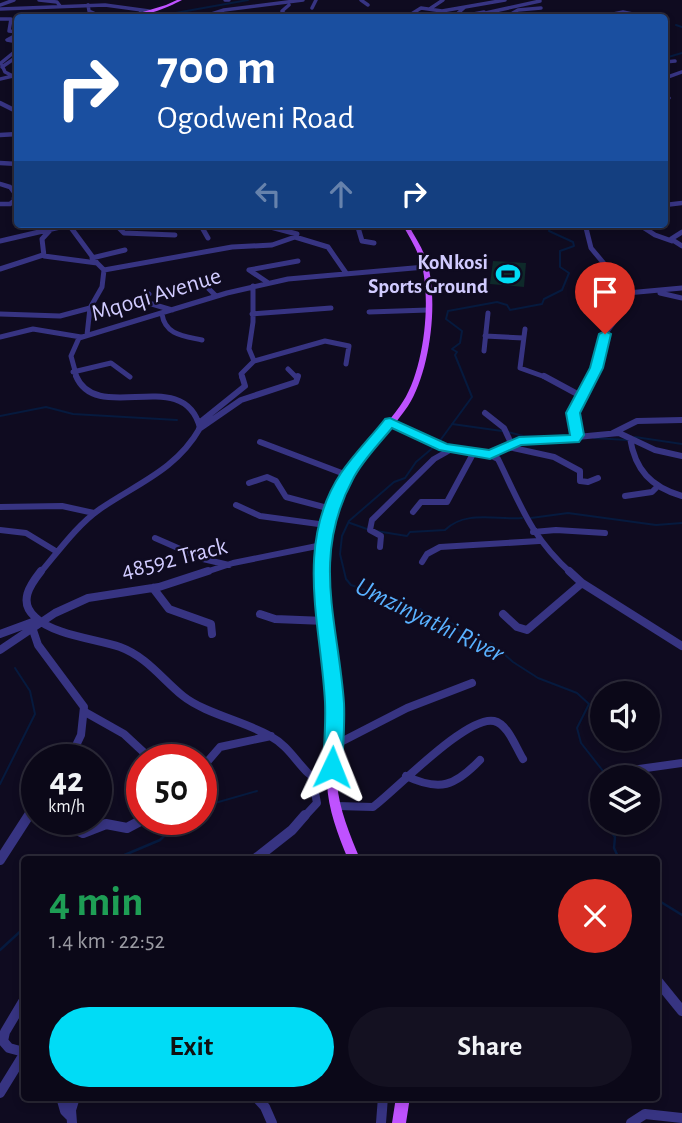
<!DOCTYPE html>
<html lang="en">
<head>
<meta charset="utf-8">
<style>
  :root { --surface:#0b0818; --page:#141121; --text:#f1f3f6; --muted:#9a9aa2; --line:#2b2937; --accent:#00dcf6 }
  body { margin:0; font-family:"Alegreya Sans",sans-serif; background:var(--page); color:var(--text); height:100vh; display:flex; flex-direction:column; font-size:26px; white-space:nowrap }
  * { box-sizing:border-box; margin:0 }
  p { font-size:23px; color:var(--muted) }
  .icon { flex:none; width:38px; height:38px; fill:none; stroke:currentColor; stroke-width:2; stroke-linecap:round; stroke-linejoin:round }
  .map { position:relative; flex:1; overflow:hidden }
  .drawer { position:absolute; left:21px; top:856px; width:639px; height:245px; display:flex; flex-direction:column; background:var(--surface); border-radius:7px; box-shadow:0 4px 10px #0003,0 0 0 2px var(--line) }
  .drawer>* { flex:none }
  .hud { position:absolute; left:14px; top:14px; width:654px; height:214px; border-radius:7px; box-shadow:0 4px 10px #0003,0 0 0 2px var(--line); background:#1a4fa0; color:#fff; overflow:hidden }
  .controls { position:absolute; left:590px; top:681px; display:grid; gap:14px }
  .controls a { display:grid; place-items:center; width:70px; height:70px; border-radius:50%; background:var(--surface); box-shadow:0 4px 10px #0003,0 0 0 2px var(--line); font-size:35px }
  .speed { position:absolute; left:21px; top:744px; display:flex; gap:14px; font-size:35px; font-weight:700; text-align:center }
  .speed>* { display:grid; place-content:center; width:91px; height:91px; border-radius:50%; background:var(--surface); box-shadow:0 4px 10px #0003,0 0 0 2px var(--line); line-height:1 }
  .speed small { font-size:18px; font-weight:400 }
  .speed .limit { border:10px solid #d22; background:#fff; color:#111 }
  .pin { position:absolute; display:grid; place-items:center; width:60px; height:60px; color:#fff; margin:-72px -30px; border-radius:50% 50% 50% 0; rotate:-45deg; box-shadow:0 0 7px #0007 }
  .pin .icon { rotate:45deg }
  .me { position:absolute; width:77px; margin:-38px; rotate:2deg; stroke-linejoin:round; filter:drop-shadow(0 0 5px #0008) }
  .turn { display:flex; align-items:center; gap:24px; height:147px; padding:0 28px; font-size:32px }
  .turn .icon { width:91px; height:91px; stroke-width:2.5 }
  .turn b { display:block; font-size:49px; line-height:60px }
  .lanes { display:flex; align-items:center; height:66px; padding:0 28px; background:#0003; justify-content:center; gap:35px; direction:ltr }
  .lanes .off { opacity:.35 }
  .round { display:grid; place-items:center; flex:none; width:74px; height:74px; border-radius:37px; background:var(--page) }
  .head { display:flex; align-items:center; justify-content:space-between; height:119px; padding:0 28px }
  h1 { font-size:42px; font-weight:700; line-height:52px; color:#1e9e55 }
  .action { display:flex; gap:14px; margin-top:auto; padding:14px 28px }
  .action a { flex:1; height:80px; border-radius:42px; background:var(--accent); color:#111; font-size:28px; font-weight:700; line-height:80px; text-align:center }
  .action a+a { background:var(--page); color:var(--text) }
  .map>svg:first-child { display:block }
  .green { fill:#0e2a2a }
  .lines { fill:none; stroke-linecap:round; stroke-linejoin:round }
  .stream-far1 { stroke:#061a3e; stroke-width:2 }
  .stream { stroke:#061a3e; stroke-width:2.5 }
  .minor-far5 { stroke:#373482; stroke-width:3.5 }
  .minor-far4 { stroke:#373482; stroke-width:4.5 }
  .minor-far3 { stroke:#373482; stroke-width:5 }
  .minor-far2 { stroke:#373482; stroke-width:6 }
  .minor-far1 { stroke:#373482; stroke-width:8 }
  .minor { stroke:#373482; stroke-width:10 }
  .major { fill:#bf52ff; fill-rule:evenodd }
  .route { fill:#00dcf6; stroke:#008fa0; stroke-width:2 }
  .labels { text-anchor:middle; stroke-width:5; stroke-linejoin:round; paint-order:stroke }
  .far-poi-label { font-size:21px; font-weight:bold; fill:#d1cbff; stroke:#0f0b20; text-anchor:end }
  .street-label { font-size:24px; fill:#d1cbff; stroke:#0f0b20 }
  .water-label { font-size:26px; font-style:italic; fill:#59b1ff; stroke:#0f0b20 }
</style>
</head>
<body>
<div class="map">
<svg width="682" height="1123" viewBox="0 0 682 1123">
  <rect width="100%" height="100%" fill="#0f0b20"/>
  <path class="green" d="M493,261L526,263L524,287L490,284Z"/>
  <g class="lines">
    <path class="stream-far1" d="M153,17L248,0
      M676,25L682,27
      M665,58L682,53
      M0,416L46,407L73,414L177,420
      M452,424L502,431
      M508,432L523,436L557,437
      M635,437L682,444
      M594,438L627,440
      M439,442L472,397L455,355L457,352L452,349L460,343L462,331L446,319L448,311L497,302L507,305L510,310L542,304L544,299L562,290L569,273L560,267V251L574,246L573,242L549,231L551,224
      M435,446L416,462L405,478L394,482L349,521L342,536L340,554L346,579L351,585L422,610L434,619L453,624L466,638L493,644L513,662L538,678L577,693L589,704L577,728L581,743L603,771L599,781L592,786V807L602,816
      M531,518L568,513L656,525L682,523
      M350,523L367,529
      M376,531L407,536L410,532L445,530C465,510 496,520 522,518
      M0,784L35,714L30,691L15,668
      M201,807L257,791"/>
    <path class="stream" d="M604,822L615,837L614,848L619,859
      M115,859L160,840L181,819
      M656,899L682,915
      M0,950L24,928"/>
    <path class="minor-far5" d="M39,0L57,2L60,6
      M225,0H229
      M361,0L368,5
      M0,5L14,0
      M88,5L89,11L98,15
      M465,7L458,13L468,15L484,12
      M312,8L316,0
      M431,8L443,0
      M0,9L105,5L149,11
      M140,13L151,18
      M329,14L339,18
      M373,14L375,18
      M481,14L540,1
      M199,18L224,10L303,0
      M288,18L282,11L289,5
      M405,18L421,8L442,11L505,0
      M504,18L518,10L541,8
      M594,18L623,12L652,18
      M0,19H11L9,31L18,32
      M18,34L7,40L18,42
      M665,62L675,61
      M2,67L18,56
      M13,76L5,72L1,63L18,49
      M665,78L682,72
      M0,79L13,76
      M665,93L669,98"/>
    <path class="minor-far4" d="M0,103L18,112
      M0,135L18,134
      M0,163L18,164
      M0,184L10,187L16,195L14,198
      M0,204H10L17,198
      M665,205L682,203"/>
    <path class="minor-far3" d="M115,224L124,233L175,235
      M200,224L208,238
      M259,224L297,234
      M357,224L362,241L374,243
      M585,224L591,248L611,272L622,311L603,337L591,378
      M638,224L655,235L672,241
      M69,225L97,263
      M52,228L42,239L44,256L97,263L104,270L102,287L90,308L87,335
      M682,232L671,239L682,246
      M0,241L69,225
      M92,258L125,250
      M0,269L43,255
      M104,270L232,247L272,245L295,237L328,247L346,273
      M194,281L207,287L216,296
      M267,282L249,270L298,261
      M660,293L682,298
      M149,294L135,299L172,310
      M616,294L682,288
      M369,312L428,310
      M0,314L60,316L90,308
      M162,314C165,335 184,336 202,340
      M252,314L331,308
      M525,329L520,368L548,378
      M485,336L523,338
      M0,337L33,329L81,337
      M484,351L488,313
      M254,361L325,341L349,346L346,364
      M288,369L297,378
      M73,372L111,363L130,377
      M77,378L71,356L79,338L227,293L288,279L425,267
      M242,378L241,374L254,361L249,349L253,322V286"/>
    <path class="minor-far2" d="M544,376L581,396
      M485,413L504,428L511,443
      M390,422L444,447L486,453L498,459C521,506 531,537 571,573
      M199,423L245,386L242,376
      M199,429L241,400L296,382L298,376
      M613,433L637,421L682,420
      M577,437L619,433L655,450L682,456
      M630,438C635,470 651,487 682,496
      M260,442L347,475
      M504,446L554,457L580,471V481L588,482L598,478
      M490,454L519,441L570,440L577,437L573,413L592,376
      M249,483L267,477L276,481L286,497L331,509
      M625,496L652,492L656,488
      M236,505L260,516L326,525
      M0,507L62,506L94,513
      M413,512L421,502H447L474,452
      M0,530L26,533L54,550
      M533,532L556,530L605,533
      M155,538L203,559L229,565
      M380,547L381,536L370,530L372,520L434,459L450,450
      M422,562L427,554L440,547L539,541
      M40,573C58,552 77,525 100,509C138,483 176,470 200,428C184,364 97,426 76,376
      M203,573L233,563L322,545"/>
    <path class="minor-far1" d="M41,571C30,585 18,602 35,617C53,635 96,639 120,647C147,657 162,679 183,696C204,713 246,722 270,736C287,745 295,760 308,773C314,779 324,782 332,785
      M569,571L582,583L682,646
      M153,588L169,609L211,624L212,634
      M260,614L275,619L325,621
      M503,614L517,627L527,630L582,583
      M33,630L38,645L84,707L81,735L69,760
      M0,634L38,620
      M0,650L55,613L88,598L159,587L208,571
      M85,712L124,734L152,760
      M333,746L407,708L472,683
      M201,769L220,747L271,736
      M639,769L682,763
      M406,776C440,792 455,786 480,760
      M337,806L373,807C396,790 467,715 494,721C508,724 516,748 523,759
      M28,817L37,804
      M304,817L317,803L312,777"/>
    <path class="minor" d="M73,819L77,830L83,833L106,824L127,828L144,819
      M255,859L292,830L305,815
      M0,860L29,815
      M656,979L682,1011
      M24,1000L5,1032L3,1041L9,1048L24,1052
      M0,1093L24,1054
      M61,1097L65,1111L71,1117
      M256,1097L265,1107L272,1123
      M72,1123L71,1110L75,1097
      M381,1123L383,1097
      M631,1123L645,1114L682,1118"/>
    <path class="major" d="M177,0H182C167,8 141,18 123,18L166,5Z
      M402,224H408C414,236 423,248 427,262C439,301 430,372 408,406C380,447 343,472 330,524C317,579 334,633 339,688C342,720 335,751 337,783C339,809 350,835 360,859H348C338,835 328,809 327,783C325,751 331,720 329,688C324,633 308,579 322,524C334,474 371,446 400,406C424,374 432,300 421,262C417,249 409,236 402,224Z
      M396,1097H410L406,1123H392Z"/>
  </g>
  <path class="route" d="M605,331L611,334L603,368L580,413L584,435L579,442L521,445L490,459L439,450L392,428C379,444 362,461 353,479C311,557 338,621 344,703C345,724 343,746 342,767L339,772L332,775L326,772L323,767C324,746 326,724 325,702C321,625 294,544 341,473C354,454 371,437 385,419L390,418L447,444L489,450L519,437L570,435L566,413L590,368L599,334Z"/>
  <defs>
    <g id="stadium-bare" transform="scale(1.89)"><path d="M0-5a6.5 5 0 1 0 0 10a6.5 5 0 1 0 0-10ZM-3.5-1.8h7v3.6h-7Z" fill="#00dcf6" stroke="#0f0b20" stroke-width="2.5" paint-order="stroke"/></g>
  </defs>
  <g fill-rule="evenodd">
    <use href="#stadium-bare" x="508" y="274"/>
  </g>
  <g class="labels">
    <g class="far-poi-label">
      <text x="488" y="269">KoNkosi<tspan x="488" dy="24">Sports Ground</tspan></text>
    </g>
    <g class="street-label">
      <text transform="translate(156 294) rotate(-17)" y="8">Mqoqi Avenue</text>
      <text transform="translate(174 558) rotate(-14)" y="8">48592 Track</text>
    </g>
    <g class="water-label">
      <text transform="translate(430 619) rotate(26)" y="9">Umzinyathi River</text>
    </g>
  </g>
</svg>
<div class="controls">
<a><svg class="icon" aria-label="sound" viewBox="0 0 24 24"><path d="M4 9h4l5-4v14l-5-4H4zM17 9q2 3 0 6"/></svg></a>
<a><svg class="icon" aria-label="layers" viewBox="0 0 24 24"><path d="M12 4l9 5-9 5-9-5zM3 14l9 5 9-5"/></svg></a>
</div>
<div class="speed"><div>42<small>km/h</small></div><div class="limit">50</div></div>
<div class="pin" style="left:605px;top:334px;background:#d93025"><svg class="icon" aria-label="arrive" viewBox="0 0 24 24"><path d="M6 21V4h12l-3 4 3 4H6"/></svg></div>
<svg class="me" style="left:332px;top:767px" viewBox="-20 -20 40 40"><path d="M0-17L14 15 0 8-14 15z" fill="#00dcf6" stroke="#fff" stroke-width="4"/></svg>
<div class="hud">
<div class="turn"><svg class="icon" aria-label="right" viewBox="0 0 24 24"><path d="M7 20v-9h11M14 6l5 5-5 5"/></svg><div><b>700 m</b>Ogodweni Road</div></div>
<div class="lanes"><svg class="icon off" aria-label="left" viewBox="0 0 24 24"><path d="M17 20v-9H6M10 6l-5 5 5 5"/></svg><svg class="icon off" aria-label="ahead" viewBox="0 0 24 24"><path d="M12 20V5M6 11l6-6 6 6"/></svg><svg class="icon" aria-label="right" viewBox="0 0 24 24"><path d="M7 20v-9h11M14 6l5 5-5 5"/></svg></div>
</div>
<section class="drawer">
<div class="head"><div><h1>4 min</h1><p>1.4 km · 22:52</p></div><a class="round" style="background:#d93025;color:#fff"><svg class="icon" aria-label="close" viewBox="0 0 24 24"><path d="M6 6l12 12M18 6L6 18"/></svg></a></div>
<div class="action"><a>Exit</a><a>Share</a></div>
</section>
</div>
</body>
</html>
